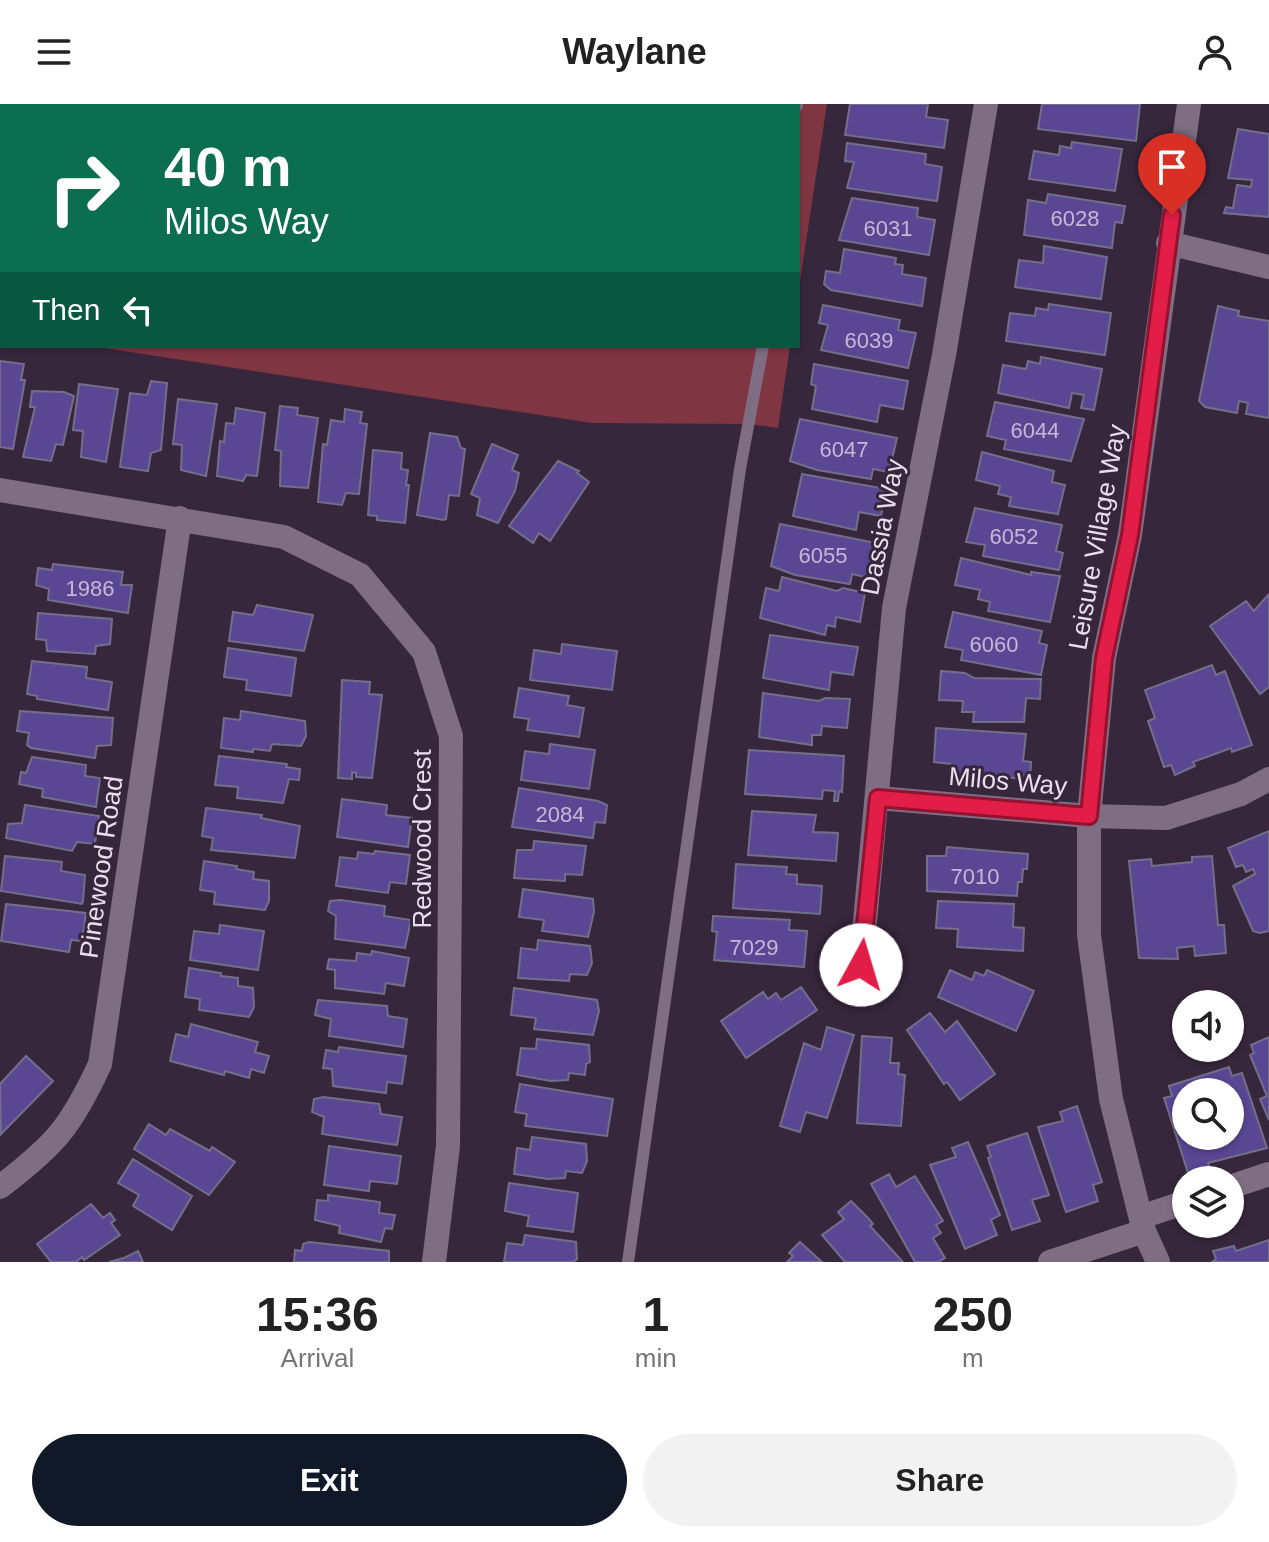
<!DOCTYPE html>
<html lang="en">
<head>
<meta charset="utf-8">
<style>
  :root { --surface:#fff; --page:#f2f2f2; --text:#222; --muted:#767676; --accent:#111827 }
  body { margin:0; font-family:Helvetica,sans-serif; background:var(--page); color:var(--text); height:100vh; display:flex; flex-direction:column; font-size:30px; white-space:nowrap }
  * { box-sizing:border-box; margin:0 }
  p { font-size:26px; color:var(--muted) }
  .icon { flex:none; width:44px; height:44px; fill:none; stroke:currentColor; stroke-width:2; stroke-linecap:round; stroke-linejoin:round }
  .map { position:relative; height:1158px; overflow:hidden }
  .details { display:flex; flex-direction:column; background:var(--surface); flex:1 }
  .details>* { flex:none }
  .top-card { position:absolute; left:0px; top:0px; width:800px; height:244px; box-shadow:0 2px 6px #0004; background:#0b6e4f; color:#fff; overflow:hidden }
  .buttons { position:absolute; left:1172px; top:886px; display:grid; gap:16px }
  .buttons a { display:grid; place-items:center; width:72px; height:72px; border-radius:50%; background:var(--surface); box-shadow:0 2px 6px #0004; font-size:40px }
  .pin { position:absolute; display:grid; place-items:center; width:68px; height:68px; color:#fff; margin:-82px -34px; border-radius:50% 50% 50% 0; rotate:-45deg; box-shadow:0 0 8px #0007 }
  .pin .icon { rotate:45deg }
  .me { position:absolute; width:88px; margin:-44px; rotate:6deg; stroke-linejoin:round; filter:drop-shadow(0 0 6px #0008) }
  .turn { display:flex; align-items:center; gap:28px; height:168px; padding:0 32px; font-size:36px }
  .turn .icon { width:104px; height:104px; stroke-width:2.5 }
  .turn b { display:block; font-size:56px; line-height:68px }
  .then { display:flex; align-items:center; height:76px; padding:0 32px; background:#0003; gap:16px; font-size:30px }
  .eta { display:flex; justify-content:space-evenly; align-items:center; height:136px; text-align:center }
  .eta b { font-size:48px; font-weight:800; line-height:56px }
  .action { display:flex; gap:16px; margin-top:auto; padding:16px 32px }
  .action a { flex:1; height:92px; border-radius:48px; background:var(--accent); color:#fff; font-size:32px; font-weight:800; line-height:92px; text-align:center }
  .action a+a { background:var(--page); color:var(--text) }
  header { display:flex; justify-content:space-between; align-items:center; height:104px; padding:0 32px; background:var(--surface); font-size:36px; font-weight:800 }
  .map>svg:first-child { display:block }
  .green { fill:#803543 }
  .building { fill:#5a4793; stroke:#736f8a; stroke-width:2; fill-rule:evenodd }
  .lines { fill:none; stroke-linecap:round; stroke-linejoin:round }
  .service { stroke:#7f6d84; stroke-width:12 }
  .minor { stroke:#7f6d84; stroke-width:24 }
  .tertiary { stroke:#7f6d84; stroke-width:24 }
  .route-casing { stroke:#92132f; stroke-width:20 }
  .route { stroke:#e11d48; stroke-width:14 }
  .labels { text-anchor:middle; stroke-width:6; stroke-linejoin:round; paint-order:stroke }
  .number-label { font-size:22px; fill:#c4b8d6 }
  .street-label { font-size:26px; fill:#e8deec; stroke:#37273c }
</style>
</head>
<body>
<header><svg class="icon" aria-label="menu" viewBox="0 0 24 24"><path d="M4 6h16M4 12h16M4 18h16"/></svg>Waylane<svg class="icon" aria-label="person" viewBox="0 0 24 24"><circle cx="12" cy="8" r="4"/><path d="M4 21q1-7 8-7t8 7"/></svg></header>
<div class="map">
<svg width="1269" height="1158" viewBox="0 0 1269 1158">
  <rect width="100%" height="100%" fill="#37273c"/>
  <path class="green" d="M0,0H827L798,190V2H2V228Z
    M91,242H790L778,324L748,320L592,319Z"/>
  <path class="building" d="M850,0H928L926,13L948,16L944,44L845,31Z
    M1042,0H1140L1136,37L1038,25Z
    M1238,25L1269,30V113L1224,109L1226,103L1233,104L1237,81L1251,83L1252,76L1228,74Z
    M1072,38L1122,45L1115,87L1029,75L1034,47L1059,51L1060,42L1071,44Z
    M847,39L926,50L925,60L942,63L937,97L847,84L854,58L845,57Z
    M1048,90L1125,102L1122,119L1115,118L1112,144L1024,131L1028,96L1046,99Z
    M852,94L918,104L917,113L935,116L929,151L839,136Z
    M1044,142L1107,153L1101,195L1015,183L1019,156L1043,159Z
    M844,145L896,154L895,160L903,161L902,170L926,174L922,202L831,186L824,180L826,167L840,169Z
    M1049,200L1111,209L1105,251L1006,237L1010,209L1035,212L1036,204L1048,206Z
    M823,201L900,216L898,226L916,229L908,264L821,246L828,221L819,219Z
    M1218,202L1239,207L1238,212L1269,217V314L1246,310L1248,299L1239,297L1237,309L1205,303L1199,297Z
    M1041,253L1102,265L1094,306L1081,304L1084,291L1072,289L1069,304L998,289L1003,261L1026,265L1028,257L1040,260Z
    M0,257L24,260L21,276H25L13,345L0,343Z
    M814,260L908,277L903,305L880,301L877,318L812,305L816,282L811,280Z
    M151,277L167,279L161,346L151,349L148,367L120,363L130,289L147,291Z
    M79,280L118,285L106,358L81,353L83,327L73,326Z
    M32,287L64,288L74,292L63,341L56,340L51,357L23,353L35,303H30Z
    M178,295L217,300L206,372L181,366L182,341L173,340Z
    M995,298L1084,315L1071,357L1004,345L1006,336L987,332Z
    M280,302L298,304L297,311L318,314L308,384L280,382L281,347L275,346Z
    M236,304L265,309L257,372L246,371L243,377L217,372L220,337L224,338L226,319L234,320Z
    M345,305L362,308L360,319L367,320L359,390L346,389L342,401L318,398L323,340L327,341L331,316L344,318Z
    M800,315L897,334L889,368L873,365L871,375L817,366L790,357Z
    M430,329L457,333L461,344L465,345L459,392L449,391L446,415L443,416L417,411Z
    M492,340L518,351L512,366L519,369L515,387L498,419L477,411L480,394L471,390Z
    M373,346L402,349L401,365L408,366L406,381H409L405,419L377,416V412L368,411Z
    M982,348L1054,367L1052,378L1065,381L1058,410L1009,402L1011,393L998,390L1000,382L976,376Z
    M558,357L579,367L577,369L589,378L550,437L539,429L533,439L509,422Z
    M802,370L886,385L881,412L859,408L856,426L793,412Z
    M975,404L1062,421L1056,447L1063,449L1059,466L983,452L985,441L966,438Z
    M780,420L876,439L869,474L852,470L850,480L795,471L771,462Z
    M961,454L1031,471V468L1060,472L1050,518L988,507L990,498L978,495L980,486L955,481Z
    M53,460L123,468L121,481H132L128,509L48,496L49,485L36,481L38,464L52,466Z
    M782,473L837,487L843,484L865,489L860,518L836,513L835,523L827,521L825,531L760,514L766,484L779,487Z
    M1269,490V583L1260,590L1210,522L1246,497L1254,507Z
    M257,501L313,511L304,547L229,537L233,508L253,511Z
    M953,508L1042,527L1039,539L1047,541L1041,571L961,556L963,546L945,543Z
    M38,509L112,515L110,540L96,542L95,550L47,547L46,536L36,535Z
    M770,531L858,543L853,571L831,568L829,586L763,574Z
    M562,540L617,547L612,586L530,576L534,546L561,550Z
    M228,544L296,554L291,592L246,586L247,576L224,573Z
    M32,557L87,563L86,574L112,578L108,606L37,595V592L27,590Z
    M1212,561L1216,571L1225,567L1252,641L1232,648L1231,644L1193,658L1195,662L1175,671L1171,661L1164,663L1148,617L1155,614L1145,586Z
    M941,567L965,569L974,574L1041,575L1040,595L1026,594L1024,618H973L974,608H962L963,597L939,596Z
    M342,576L370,578L369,590L382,591L372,674L356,673V669L352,668V675L338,674Z
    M519,584L569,592L567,601L584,604L579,633L527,626L529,615L514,613Z
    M763,589L819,597L825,594L850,595L847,624L822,622L821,631H812V641L759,633Z
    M20,607L113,614L111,641L97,642L95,654L31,644L27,641L29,629L17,627Z
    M241,607L305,617L306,632L301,642L272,640L270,647L253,645V648L221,644L224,614L240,616Z
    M936,624L1026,630L1023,657L1031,658L1030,675L950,670L951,660L934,658Z
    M550,640L595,646L589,685L521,676L525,647L549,650Z
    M749,646L844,652L842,688L839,687L838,697H834L835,687L823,686L822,695L745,690Z
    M219,652L287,660L286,663L300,665L299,676L289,675L283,699L237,694L238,683L215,681Z
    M32,653L86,661L85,672L100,674L96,703L42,693L43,685L19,680L21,668L26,669Z
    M519,684L598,697L607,701L605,719L595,718L593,734L512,723Z
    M342,695L387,701L386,711L412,714L408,743L337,733Z
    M25,701L99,712L95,740L77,738L72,747L6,734L8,720L22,719Z
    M206,704L262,711L261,714L300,722L295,754L211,746L213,734L202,732Z
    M752,707L816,711L813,728L838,729L836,757L748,751Z
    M1269,727V827L1260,829L1253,827L1233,782L1255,770L1253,765L1246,768L1243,761L1236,763L1228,744Z
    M534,737L586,742L582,771L565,770V777L514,774L517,746H533Z
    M947,743L1028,750L1027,765H1023L1022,778H1018L1017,792L927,787V752H946Z
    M375,747L410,751L406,780L390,778L388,789L336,782L340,753L357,755L358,748L374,750Z
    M5,752L62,758L61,767L85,771L83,797L82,800L1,787Z
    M1212,752L1218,821H1224L1226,849L1195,852L1194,842L1177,844L1178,855L1139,854L1129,757L1151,755L1152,762L1192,758V753Z
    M204,757L237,762L236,765L254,768L253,775L269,777V797L265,806L214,800L215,788L200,786Z
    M736,760L787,763L786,770L797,771V780L822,782L820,810L733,804Z
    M523,785L593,795L594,808L588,833L542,827L544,816L519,813Z
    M340,796L385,802L384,812L411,816L405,844L335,835L336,812L328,807L330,797Z
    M938,797L1014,800L1013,823L1024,824L1023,847L957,843L958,825L936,824Z
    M6,800L86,809L82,837L71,836L69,848L1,837Z
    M713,812L790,816L789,826L807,827L804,863L714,856L717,828L712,827Z
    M220,821L264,827L258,866L190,856L194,827L219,830Z
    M538,836L590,842L592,859L587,871L570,870L569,877L518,874L521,844L537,846Z
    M372,847L409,854L404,882L386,879L384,890L335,884V866L327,865L329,855L356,857L357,849L371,851Z
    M189,864L221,869V872L238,874V882L253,884L254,903L249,913L199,906L200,895L185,893Z
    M950,866L972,876L975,868L984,872L987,866L1034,887L1016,927L938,893Z
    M801,883L817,906L746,954L721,917L763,888L768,895L776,889L781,896Z
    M514,884L597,896L599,907L593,931L534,925L536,914L511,911Z
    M318,896L387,902L388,912L407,915L403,943L329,932L331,915L315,911Z
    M930,909L945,928L957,917L995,970L960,996L947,978L944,980L907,926Z
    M191,920L258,938L255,948L269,952L264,969L251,965L249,974L225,967L224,971L170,957L176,930L188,933Z
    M827,923L854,931L827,1014L806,1008L800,1028L780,1022L804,939L821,946Z
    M862,932L892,934L890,959H899L898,970L905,971L901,1022L857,1019Z
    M1269,933V1016L1260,995L1267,992L1250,951L1254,949L1251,941Z
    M537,935L589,941L590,958L586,960L585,971L569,969L568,976L551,977L517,971L521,944L536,945Z
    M339,943L406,952L402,980L387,978L386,989L333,982L332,965L323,964L326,946L338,948Z
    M26,952L53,977L1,1030L0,980Z
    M1229,963L1232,972L1242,969L1267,1044L1208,1059L1210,1064L1189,1072L1164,994L1172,992L1169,982ZM1186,988H1230V1032H1186Z
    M520,980L613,995L607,1032L525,1022L527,1010L515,1008Z
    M323,993L379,1000L381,1010L402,1013L397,1041L322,1030L324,1013L312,1008L314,995Z
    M1077,1002L1102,1078L1093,1081L1098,1097L1066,1108L1038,1023L1063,1017L1060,1008Z
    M149,1020L166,1031L170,1025L210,1047L212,1043L235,1058L209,1091L134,1045Z
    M1027,1029L1049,1091L1032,1096L1040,1117L1012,1126L988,1054L991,1053L987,1042Z
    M532,1033L586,1040L587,1057L582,1069L566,1067L565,1074L548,1075L514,1070L517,1044L530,1046Z
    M968,1038L1000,1111L991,1116L997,1131L965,1145L930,1061L956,1053L952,1044Z
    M329,1042L401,1052L397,1080L370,1077L369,1087L324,1081Z
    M133,1055L192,1092L172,1126L133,1102L139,1091L118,1079Z
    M889,1070L896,1083L915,1072L943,1117L936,1121L941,1129L933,1134L945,1154L938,1158H915L871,1080Z
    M509,1079L578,1089L573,1128L527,1122L529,1112L505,1107Z
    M328,1091L380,1098L379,1109L395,1111L392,1125L385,1124L381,1138L339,1129L340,1122L315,1116L317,1096L328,1097Z
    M851,1097L869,1115L873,1120L870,1122L903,1158H845L822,1131L844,1115L838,1108Z
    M91,1100L103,1114L110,1109L115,1116L111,1119L120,1131L84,1156L82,1153L76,1158H51L37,1140Z
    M525,1131L576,1138L577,1155L573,1158H504L507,1139L523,1141Z
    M1269,1136V1158H1212L1216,1155L1213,1147L1234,1142L1236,1147Z
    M309,1138L389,1147V1158H294L295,1146L302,1147L303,1140Z
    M800,1138L822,1158H787L793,1152L789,1149Z
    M138,1147L143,1158H109L124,1154Z"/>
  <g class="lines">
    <path class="service" d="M797,2V0
      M628,1158L740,365L763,242"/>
    <path class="minor" d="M1168,139L1269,163
      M0,386L284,433L360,471L424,548L451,632L448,1042L434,1158
      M878,694L1089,712L1166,714L1241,690L1269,675
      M861,861L894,504L944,251L986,0
      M0,1083C55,1041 71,1023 100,960L180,414
      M1230,1083L1269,1070
      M1141,1113L1186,1098
      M1050,1158L1144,1127"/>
    <path class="tertiary" d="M1158,1158L1144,1127L1111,995L1089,831V712L1104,554L1130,431L1189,0"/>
  </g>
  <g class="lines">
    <g class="route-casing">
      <path id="route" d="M861,861L878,694L1089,712L1104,554L1130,431L1172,111"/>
    </g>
    <use href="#route" class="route"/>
  </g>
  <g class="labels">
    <g class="number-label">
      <text x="1075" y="122">6028</text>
      <text x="888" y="132">6031</text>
      <text x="869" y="244">6039</text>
      <text x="1035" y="334">6044</text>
      <text x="844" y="353">6047</text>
      <text x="1014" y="440">6052</text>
      <text x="823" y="459">6055</text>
      <text x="90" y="492">1986</text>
      <text x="994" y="548">6060</text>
      <text x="560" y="718">2084</text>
      <text x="975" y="780">7010</text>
      <text x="754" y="851">7029</text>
    </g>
    <g class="street-label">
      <text transform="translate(882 423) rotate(-79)" y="9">Dassia Way</text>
      <text transform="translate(1097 433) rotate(-80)" y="9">Leisure Village Way</text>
      <text transform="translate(1008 677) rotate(5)" y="9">Milos Way</text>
      <text transform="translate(422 735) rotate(-90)" y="9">Redwood Crest</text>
      <text transform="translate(101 763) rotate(-82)" y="9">Pinewood Road</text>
    </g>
  </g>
</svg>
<div class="buttons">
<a><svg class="icon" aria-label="sound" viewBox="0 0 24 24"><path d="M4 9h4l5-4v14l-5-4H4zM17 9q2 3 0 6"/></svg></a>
<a><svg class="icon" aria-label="search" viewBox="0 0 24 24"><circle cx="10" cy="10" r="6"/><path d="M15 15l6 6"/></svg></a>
<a><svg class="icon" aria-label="layers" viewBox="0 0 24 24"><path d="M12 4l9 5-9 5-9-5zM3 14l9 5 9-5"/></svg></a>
</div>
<div class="pin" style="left:1172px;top:111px;background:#d93025"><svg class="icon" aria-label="arrive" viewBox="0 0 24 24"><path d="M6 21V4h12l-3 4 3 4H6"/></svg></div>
<svg class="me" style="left:861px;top:861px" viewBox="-20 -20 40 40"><circle r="19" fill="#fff"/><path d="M0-13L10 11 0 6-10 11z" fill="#e11d48"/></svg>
<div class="top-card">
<div class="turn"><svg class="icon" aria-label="right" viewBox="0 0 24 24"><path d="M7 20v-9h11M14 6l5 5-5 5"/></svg><div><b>40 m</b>Milos Way</div></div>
<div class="then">Then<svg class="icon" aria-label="left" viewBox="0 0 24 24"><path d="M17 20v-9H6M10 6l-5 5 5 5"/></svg></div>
</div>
</div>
<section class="details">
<div class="eta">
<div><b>15:36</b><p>Arrival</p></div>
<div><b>1</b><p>min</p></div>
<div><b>250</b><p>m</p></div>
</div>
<div class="action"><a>Exit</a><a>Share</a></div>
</section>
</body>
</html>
